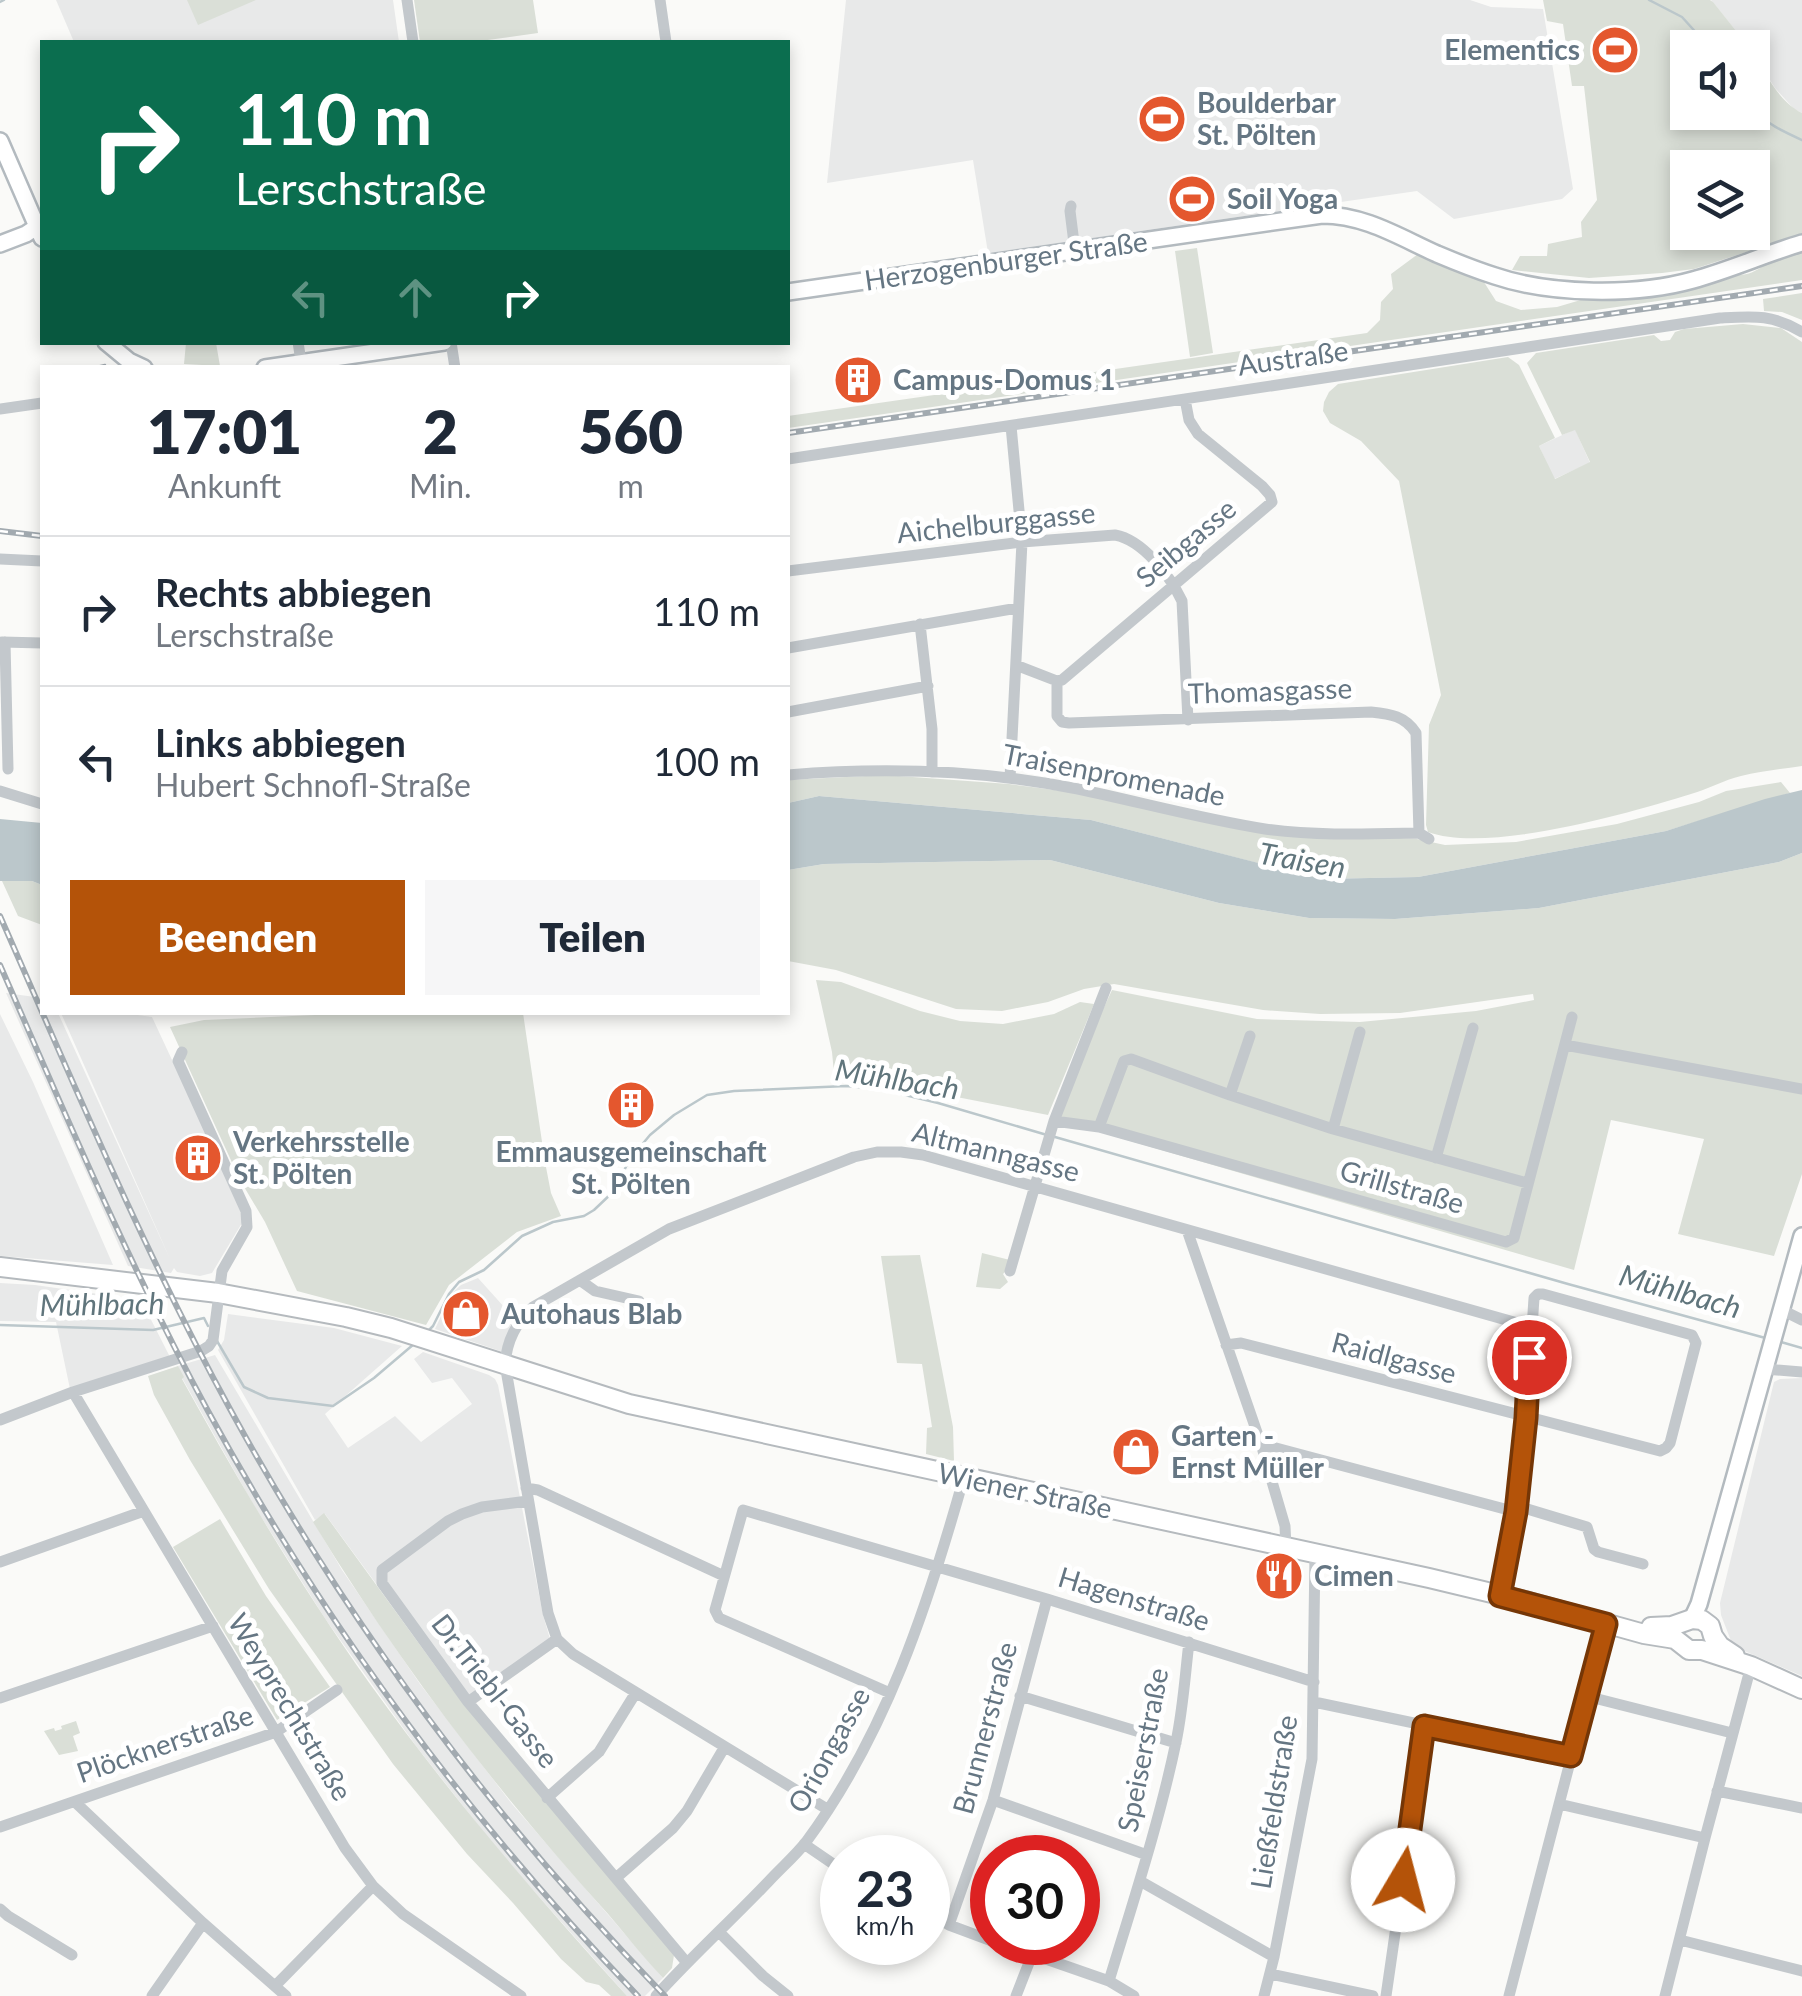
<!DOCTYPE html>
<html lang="de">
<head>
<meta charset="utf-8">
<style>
  :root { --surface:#fff; --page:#f6f6f7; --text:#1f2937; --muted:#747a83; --line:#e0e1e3; --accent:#b45309 }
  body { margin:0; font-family:Lato,sans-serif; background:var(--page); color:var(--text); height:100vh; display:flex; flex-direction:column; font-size:38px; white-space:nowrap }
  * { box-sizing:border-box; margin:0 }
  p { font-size:32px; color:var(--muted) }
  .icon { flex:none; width:55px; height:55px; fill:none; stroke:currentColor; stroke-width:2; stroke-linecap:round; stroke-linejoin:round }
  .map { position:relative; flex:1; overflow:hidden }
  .sheet { position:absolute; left:40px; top:365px; width:750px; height:650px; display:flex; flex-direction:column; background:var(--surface); border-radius:0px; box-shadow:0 5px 15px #0003 }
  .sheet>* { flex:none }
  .top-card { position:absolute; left:40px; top:40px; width:750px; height:305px; border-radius:0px; box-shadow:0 5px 15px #0003; background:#0b6e4f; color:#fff; overflow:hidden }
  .controls { position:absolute; left:1670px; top:30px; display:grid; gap:20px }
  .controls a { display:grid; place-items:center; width:100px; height:100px; border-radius:0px; background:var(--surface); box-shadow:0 5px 15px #0003; font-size:50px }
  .speed { position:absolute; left:820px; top:1835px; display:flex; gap:20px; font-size:50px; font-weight:700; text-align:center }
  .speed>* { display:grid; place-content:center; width:130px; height:130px; border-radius:50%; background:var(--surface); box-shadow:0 5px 15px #0003; line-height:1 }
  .speed small { font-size:25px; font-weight:400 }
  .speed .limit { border:15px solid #d22; background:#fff; color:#111 }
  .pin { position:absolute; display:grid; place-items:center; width:85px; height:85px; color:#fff; margin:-42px; border:5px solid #fff; border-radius:50%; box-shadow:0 2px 10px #0007 }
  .me { position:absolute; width:110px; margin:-55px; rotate:8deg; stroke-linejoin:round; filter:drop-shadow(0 0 8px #0008) }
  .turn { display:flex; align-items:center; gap:35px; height:210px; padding:0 30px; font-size:45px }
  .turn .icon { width:130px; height:130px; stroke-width:2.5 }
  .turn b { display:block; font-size:70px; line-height:85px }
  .lanes { display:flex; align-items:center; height:95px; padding:0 30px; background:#0003; justify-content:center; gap:50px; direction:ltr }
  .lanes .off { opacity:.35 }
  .eta { display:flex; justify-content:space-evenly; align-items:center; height:170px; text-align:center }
  .eta b { font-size:60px; font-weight:800; line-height:70px }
  .action { display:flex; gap:20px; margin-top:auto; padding:20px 30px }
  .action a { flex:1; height:115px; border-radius:0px; background:var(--accent); color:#fff; font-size:40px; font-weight:800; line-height:115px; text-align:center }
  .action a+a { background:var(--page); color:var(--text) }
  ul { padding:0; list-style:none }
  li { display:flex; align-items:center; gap:30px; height:150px; padding:0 30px; border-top:2px solid var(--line) }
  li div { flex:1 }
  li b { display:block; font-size:38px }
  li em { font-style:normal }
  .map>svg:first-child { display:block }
  .built { fill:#e8e9e9 }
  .green { fill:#dadfd7; fill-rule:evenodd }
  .water { fill:#bbc7cb }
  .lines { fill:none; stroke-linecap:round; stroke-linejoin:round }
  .stream { stroke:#bbc7cb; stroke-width:2.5 }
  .secondary-casing { stroke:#b3babf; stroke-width:20 }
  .primary-casing { stroke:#b5babe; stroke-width:22 }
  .street { stroke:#c3c8cc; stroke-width:11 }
  .secondary { stroke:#fff; stroke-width:15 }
  .primary { stroke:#fff; stroke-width:18 }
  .tram { stroke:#a2aab0; stroke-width:2.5 }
  .rail-casing { stroke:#a2aab0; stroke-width:6 }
  .rail { stroke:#fff; stroke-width:2.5; stroke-dasharray:8; stroke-linecap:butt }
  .route-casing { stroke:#753606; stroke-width:25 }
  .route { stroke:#b45309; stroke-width:18 }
  .labels { text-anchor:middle; stroke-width:10; stroke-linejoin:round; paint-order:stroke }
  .poi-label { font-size:28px; font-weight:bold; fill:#657683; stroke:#fff; text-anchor:start }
  .street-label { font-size:28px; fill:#657683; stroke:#fff }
  .water-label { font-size:30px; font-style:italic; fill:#60757c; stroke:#fff }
</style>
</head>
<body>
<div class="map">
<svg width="1802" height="1996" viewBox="0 0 1802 1996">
  <rect width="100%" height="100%" fill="#fafaf8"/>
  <path class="built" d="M56,0H393L399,42H74Z
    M846,0H1470L1491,7L1543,9L1573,189L1562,199L1454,219L1417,191L988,253L973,160L827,183Z
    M1711,0H1802V113L1794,109L1775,88L1753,53L1752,48L1749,47Z
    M1575,429L1590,463L1554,479L1539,446Z
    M6,993L42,998V1012L58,1013L170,1259L61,1013L116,1012L152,1017L241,1208L242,1223L212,1273L200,1276L177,1272L174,1268L171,1273L128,1266Z
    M0,1014L33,1082L113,1265L0,1256Z
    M478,1278L514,1318L503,1352L435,1329L452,1293L461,1285Z
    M0,1283L35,1285L141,1300L170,1357L70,1389L56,1322L0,1321Z
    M228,1314L334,1328L402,1346L325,1414L348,1448L395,1416L421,1442L472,1404L452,1378L432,1383L414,1359L423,1352L489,1375L495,1379L498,1385L543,1615L550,1639L462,1701L325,1514L315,1520L218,1350L224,1340Z
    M215,1355L342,1570L420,1684L512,1804L663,1978L645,1996H627L500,1853L416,1746L326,1620L253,1504L182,1378L178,1366Z
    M1802,1378V1676L1733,1646L1721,1615L1720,1603L1774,1382L1780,1379Z"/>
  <path class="green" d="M187,0H256L198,25Z
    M414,0H533L538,33L473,42H420Z
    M1543,0H1710L1713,2L1749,47L1688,48V112H1752L1753,53C1766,74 1779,102 1802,113V234L1694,269L1662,273L1589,278L1512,270L1520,256H1547L1548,244L1582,237L1581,222L1597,200L1584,86H1572L1563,24L1547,21ZM1688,168H1752V232H1688Z
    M1197,248L1213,353L1190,357L1175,251Z
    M1802,251V280L788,428V416L1367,333L1380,320L1381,302L1393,289L1391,274L1418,254L1430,257L1482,279L1496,301L1521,310L1557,307L1601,294L1732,274C1750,277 1756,270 1770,262C1779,256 1792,254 1802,251Z
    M1802,293V320L1782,312L1764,311L1763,299Z
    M1743,324L1781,328L1802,342V766C1782,769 1761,771 1741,776C1724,780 1708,789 1691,794C1630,813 1487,854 1428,832L1426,825L1429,725L1441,695L1399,481L1361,441L1330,423L1323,411L1324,402L1329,392L1338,384L1508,357L1519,365L1555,438L1539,446L1555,479L1590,462L1575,430L1562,435L1527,363L1536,353L1654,335L1661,341L1670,340L1675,332L1684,329Z
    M186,343H216L220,366L184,364Z
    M885,775L1009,784L1070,792L1232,828L1417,839L1445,845L1516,842L1617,824L1699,802L1726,791L1781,782L1790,793L1666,831L1553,852L1418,877L1320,879L1091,820L819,796L788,803V780Z
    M1802,853V1174L1774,1256L1678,1234L1704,1139L1611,1120L1574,1270L1096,1131L1050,1124L1112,990L1257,1019L1360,1022L1476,1011L1534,1000L1533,994L1400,1013L1320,1014L1263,1010L1114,984L1084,989L1048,1002L1002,1011L956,1009L836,970L788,961V870L824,864L1050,860L1219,903L1309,918L1395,919L1539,908L1779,862Z
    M2,881H32L42,885V925L18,916Z
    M816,980L841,982L920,1011L960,1021L1003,1024L1054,1014L1080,1002L1094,1004L1048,1115L834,1073L832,1052Z
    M359,1013H523L545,1162L551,1193L561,1216L517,1232L449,1285L426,1325L297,1291L265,1222L240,1180L170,1027L204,1020Z
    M982,1253L1010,1260L1008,1269L1003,1274L1008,1282L1000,1289L976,1287Z
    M920,1255L953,1427L954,1461L926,1454L927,1428L932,1427L922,1364L897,1363L881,1256Z
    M178,1366L184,1377L182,1379C240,1484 301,1587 370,1684C449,1794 536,1896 627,1996H611L599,1985L586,1982L561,1959L513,1903L467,1854L393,1764L269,1589L190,1460L154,1395L148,1376Z
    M324,1513L452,1689L674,1955L672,1968L663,1978C644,1958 626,1935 608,1914C498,1793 398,1662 313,1522Z
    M220,1519L266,1596L330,1687L277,1720L173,1547Z
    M76,1721L80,1733L73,1736L78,1751L59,1755L44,1731L54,1728L55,1731L62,1729L61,1726Z"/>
  <path class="water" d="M1802,790V853L1779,862L1539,908L1395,919L1309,918L1219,903L1050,860L824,864L788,870V803L819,796L1091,820L1321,879L1418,877L1553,852L1666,831L1765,799Z
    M0,819L42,823V885L32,881H0Z"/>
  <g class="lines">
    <path class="stream" d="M1649,0L1682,17L1710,48
      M0,2L4,0
      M1752,108C1765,123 1784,132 1802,140
      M1055,1137L1568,1284L1769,1339
      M0,1325L153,1330L204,1318L208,1326
      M427,1332L433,1326L449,1294L459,1282L484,1270L522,1236L553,1222L584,1216L594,1210L613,1192L630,1159L650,1135L674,1115L707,1095L734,1091L846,1086L880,1089L938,1103L1047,1135
      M217,1341L244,1387L268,1398L333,1406L374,1378L414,1344
      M1781,1342L1802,1348"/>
    <g class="secondary-casing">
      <path id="secondary" d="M0,141L42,238
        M0,244L26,234L38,226
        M788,292L1322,215C1365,215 1399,237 1437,254C1456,262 1476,270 1495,276C1551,295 1636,296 1693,280C1730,270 1765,254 1802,243
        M106,342L129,361L144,368
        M265,368L444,342
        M1692,1619L1699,1604L1802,1236"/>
    </g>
    <g class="primary-casing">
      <path id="primary" d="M0,1267L218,1293L346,1317L391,1328L629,1404L1429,1578L1529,1602L1644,1634L1675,1639L1689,1650H1702L1751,1666L1802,1689
        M1651,1627L1672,1626L1692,1619L1702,1620L1710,1626L1713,1636L1720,1646L1735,1656"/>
    </g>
    <path class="street" d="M407,0L413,42
      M660,0L666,42
      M1071,206L1070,211L1075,251
      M298,342L302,368
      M451,342L455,368
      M0,409L42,403
      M788,459L1720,318C1754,316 1772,314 1802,332
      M0,559L42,561
      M788,571L1022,542L1115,535C1143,540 1170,576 1182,601L1188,720
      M920,624L932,729V772
      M2,642L42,643
      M5,642L8,769
      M788,648L1018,608
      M1016,665L1057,681L1062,680L1272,502L1270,495L1262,486L1198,434L1189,420L1185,399
      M1057,681V716L1062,722L1069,723L1371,712C1391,714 1405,716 1416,733L1419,833
      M788,712L928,686
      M788,775C884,767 983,770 1078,789C1140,802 1202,819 1265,829C1316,836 1368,834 1419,833L1429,839
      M1010,778L1022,542L1011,426
      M0,791L42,804
      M1565,1045L1802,1089
      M1230,1095L1250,1036
      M1054,1121L1099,1127L1506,1242L1514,1238L1572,1017
      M1099,1127L1124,1061L1131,1059L1230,1095L1333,1129L1527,1183
      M1333,1129L1360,1032
      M1436,1158L1473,1028
      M1187,1230L1261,1444L1285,1526L1286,1548
      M1010,1271L1054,1121L1106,988
      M581,1281L595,1291L639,1301
      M1780,1309L1802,1320
      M1226,1345L1241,1343L1660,1451L1666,1448L1670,1443L1696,1343L1692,1335L1543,1294H1538L1534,1298L1526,1418L1516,1512L1500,1595
      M1764,1369L1802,1372
      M73,1392L345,1848L373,1886L403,1914L521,1996
      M0,1420L73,1392L201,1351L209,1346L213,1340L222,1271L247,1227L246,1211L178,1061L182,1052
      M1261,1444L1516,1512
      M526,1488L538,1490L724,1576
      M528,1501L482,1507L462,1514L448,1521L382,1570V1583L468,1702L687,1963
      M1517,1506L1587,1527L1594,1549L1598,1552L1643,1564
      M0,1562L144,1511
      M890,1693L719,1618L715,1610L743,1510L1047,1599L1314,1682
      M1020,1696L1176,1743
      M1586,1696L1732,1733
      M0,1698L213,1626
      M468,1702L557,1639
      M1314,1702L1571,1756
      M1717,1791L1802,1808
      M547,1798L599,1752L635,1694
      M993,1800L1147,1855
      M75,1802L203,1923L286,1996
      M1559,1804L1705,1838
      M827,1809L573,1654L557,1639L548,1613L505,1364C507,1340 516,1323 533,1307L669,1229L854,1157L877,1152H901L923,1155L1531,1327
      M0,1827L276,1732L337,1690
      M804,1844L842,1870
      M616,1878L673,1828L687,1811L724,1748
      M1140,1881L1274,1957
      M0,1909L8,1916L72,1955
      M928,1914L949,1925L992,1941
      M949,1925L993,1800L1047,1599
      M720,1933L763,1976L788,1996
      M1680,1940L1802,1971
      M997,1942L1109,1981L1134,1996
      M1270,1974L1373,1996
      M1109,1981C1133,1902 1159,1823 1176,1742C1183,1709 1185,1676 1189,1642
      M275,1986L373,1886
      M152,1996L203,1923
      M656,1996C692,1956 732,1920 769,1881C781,1868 795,1856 806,1842C886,1734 928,1605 964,1477
      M1016,1996L1032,1955
      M1264,1996L1274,1957L1312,1759L1315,1554
      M1386,1996L1425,1726
      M1509,1996L1606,1624
      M1665,1996L1705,1838L1751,1666"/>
    <use href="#secondary" class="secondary"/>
    <use href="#primary" class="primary"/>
    <path class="tram" d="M92,368L105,365"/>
    <g class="rail-casing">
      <path id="rail" d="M788,433L1802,286
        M0,531L42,536
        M0,916C73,1082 143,1250 230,1409C347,1623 495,1821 665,1996
        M0,965C66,1116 130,1267 208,1411C324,1624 470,1821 638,1996"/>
    </g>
    <use href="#rail" class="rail"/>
  </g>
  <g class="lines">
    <g class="route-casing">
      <path id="route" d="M1403,1880L1424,1726L1571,1756L1606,1624L1500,1596L1516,1512L1526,1418L1529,1357"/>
    </g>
    <use href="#route" class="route"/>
  </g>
  <defs>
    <g id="stadium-disc" transform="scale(2.5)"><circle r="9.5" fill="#e4572e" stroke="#fff"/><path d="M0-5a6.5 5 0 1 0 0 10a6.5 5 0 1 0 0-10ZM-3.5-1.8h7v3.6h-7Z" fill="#fff"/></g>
    <g id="building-disc" transform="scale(2.5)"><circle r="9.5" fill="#e4572e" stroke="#fff"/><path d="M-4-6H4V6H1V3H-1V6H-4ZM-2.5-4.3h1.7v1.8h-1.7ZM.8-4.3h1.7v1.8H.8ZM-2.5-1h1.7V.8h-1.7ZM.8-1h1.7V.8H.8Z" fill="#fff"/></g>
    <g id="shop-disc" transform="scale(2.5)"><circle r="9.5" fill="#e4572e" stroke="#fff"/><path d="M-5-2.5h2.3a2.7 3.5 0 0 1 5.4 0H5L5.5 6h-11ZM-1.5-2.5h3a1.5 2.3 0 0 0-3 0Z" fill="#fff"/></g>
    <g id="restaurant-disc" transform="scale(2.5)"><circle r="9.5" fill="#e4572e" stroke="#fff"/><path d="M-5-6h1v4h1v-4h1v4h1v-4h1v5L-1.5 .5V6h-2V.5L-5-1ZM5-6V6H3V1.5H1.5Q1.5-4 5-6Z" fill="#fff"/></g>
  </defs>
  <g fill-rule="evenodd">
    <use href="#stadium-disc" x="1615" y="50"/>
    <use href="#stadium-disc" x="1162" y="119"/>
    <use href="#stadium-disc" x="1192" y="199"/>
    <use href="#building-disc" x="858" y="380"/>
    <use href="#building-disc" x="631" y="1105"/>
    <use href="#building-disc" x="198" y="1158"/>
    <use href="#shop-disc" x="466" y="1314"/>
    <use href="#shop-disc" x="1136" y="1452"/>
    <use href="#restaurant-disc" x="1279" y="1576"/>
  </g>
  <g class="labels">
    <g class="poi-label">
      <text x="1580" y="60" text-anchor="end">Elementics</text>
      <text x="1197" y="113">Boulderbar<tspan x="1197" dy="32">St. Pölten</tspan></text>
      <text x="1227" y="209">Soil Yoga</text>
      <text x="893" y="390">Campus-Domus 1</text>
      <text x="233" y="1152">Verkehrsstelle<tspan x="233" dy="32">St. Pölten</tspan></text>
      <text x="631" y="1162" text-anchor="middle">Emmausgemeinschaft<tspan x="631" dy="32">St. Pölten</tspan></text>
      <text x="501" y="1324">Autohaus Blab</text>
      <text x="1171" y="1446">Garten -<tspan x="1171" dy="32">Ernst Müller</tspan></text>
      <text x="1314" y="1586">Cimen</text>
    </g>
    <g class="street-label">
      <text transform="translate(1006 261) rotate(-8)" y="10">Herzogenburger Straße</text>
      <text transform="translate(1293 358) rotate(-8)" y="10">Austraße</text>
      <text transform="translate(996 523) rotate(-6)" y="10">Aichelburggasse</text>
      <text transform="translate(1186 543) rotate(-40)" y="10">Seibgasse</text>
      <text transform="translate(1270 691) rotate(-2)" y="10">Thomasgasse</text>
      <text transform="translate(1114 775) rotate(11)" y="10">Traisenpromenade</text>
      <text transform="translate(996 1152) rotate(14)" y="10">Altmanngasse</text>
      <text transform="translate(1402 1187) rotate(16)" y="10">Grillstraße</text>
      <text transform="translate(1394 1358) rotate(15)" y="10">Raidlgasse</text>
      <text transform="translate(1025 1491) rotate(12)" y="10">Wiener Straße</text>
      <text transform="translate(1134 1599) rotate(17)" y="10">Hagenstraße</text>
      <text transform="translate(495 1691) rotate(52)" y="10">Dr.Triebl-Gasse</text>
      <text transform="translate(290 1707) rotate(59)" y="10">Weyprechtstraße</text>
      <text transform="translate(985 1728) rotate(-75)" y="10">Brunnerstraße</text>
      <text transform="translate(165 1744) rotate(-19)" y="10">Plöcknerstraße</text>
      <text transform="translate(829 1750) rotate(-61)" y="10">Oriongasse</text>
      <text transform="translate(1143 1750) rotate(-79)" y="10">Speiserstraße</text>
      <text transform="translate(1274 1802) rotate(-81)" y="10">Ließfeldstraße</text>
    </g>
    <g class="water-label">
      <text transform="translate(1302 861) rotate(10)" y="10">Traisen</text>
      <text transform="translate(897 1080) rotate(9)" y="10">Mühlbach</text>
      <text transform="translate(1680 1292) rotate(16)" y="10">Mühlbach</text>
      <text transform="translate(102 1305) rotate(-1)" y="10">Mühlbach</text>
    </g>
  </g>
</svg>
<div class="controls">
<a><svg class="icon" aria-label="sound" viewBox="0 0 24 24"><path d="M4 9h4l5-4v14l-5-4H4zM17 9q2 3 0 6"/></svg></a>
<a><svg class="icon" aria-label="layers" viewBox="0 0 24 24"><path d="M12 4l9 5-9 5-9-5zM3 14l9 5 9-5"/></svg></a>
</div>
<div class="speed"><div>23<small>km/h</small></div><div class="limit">30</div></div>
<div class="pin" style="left:1529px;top:1357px;background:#d93025"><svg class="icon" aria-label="arrive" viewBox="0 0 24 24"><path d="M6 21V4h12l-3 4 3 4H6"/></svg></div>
<svg class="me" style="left:1403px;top:1880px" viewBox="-20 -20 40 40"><circle r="19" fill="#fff"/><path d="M0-13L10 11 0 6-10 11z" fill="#b45309"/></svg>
<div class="top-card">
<div class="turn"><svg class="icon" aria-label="right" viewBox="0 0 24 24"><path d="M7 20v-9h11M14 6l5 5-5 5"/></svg><div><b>110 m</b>Lerschstraße</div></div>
<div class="lanes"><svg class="icon off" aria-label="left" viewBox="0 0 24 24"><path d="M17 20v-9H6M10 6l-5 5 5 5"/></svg><svg class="icon off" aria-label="ahead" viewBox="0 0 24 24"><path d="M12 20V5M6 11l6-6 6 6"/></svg><svg class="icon" aria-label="right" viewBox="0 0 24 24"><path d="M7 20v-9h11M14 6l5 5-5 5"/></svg></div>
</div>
<section class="sheet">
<div class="eta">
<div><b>17:01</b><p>Ankunft</p></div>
<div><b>2</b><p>Min.</p></div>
<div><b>560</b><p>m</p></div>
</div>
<ul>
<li><svg class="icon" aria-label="right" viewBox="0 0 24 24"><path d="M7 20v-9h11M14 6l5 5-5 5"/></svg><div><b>Rechts abbiegen</b><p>Lerschstraße</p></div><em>110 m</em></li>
<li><svg class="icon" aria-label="left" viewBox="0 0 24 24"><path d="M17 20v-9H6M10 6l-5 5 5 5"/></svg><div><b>Links abbiegen</b><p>Hubert Schnofl-Straße</p></div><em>100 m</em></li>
</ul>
<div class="action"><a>Beenden</a><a>Teilen</a></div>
</section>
</div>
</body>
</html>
